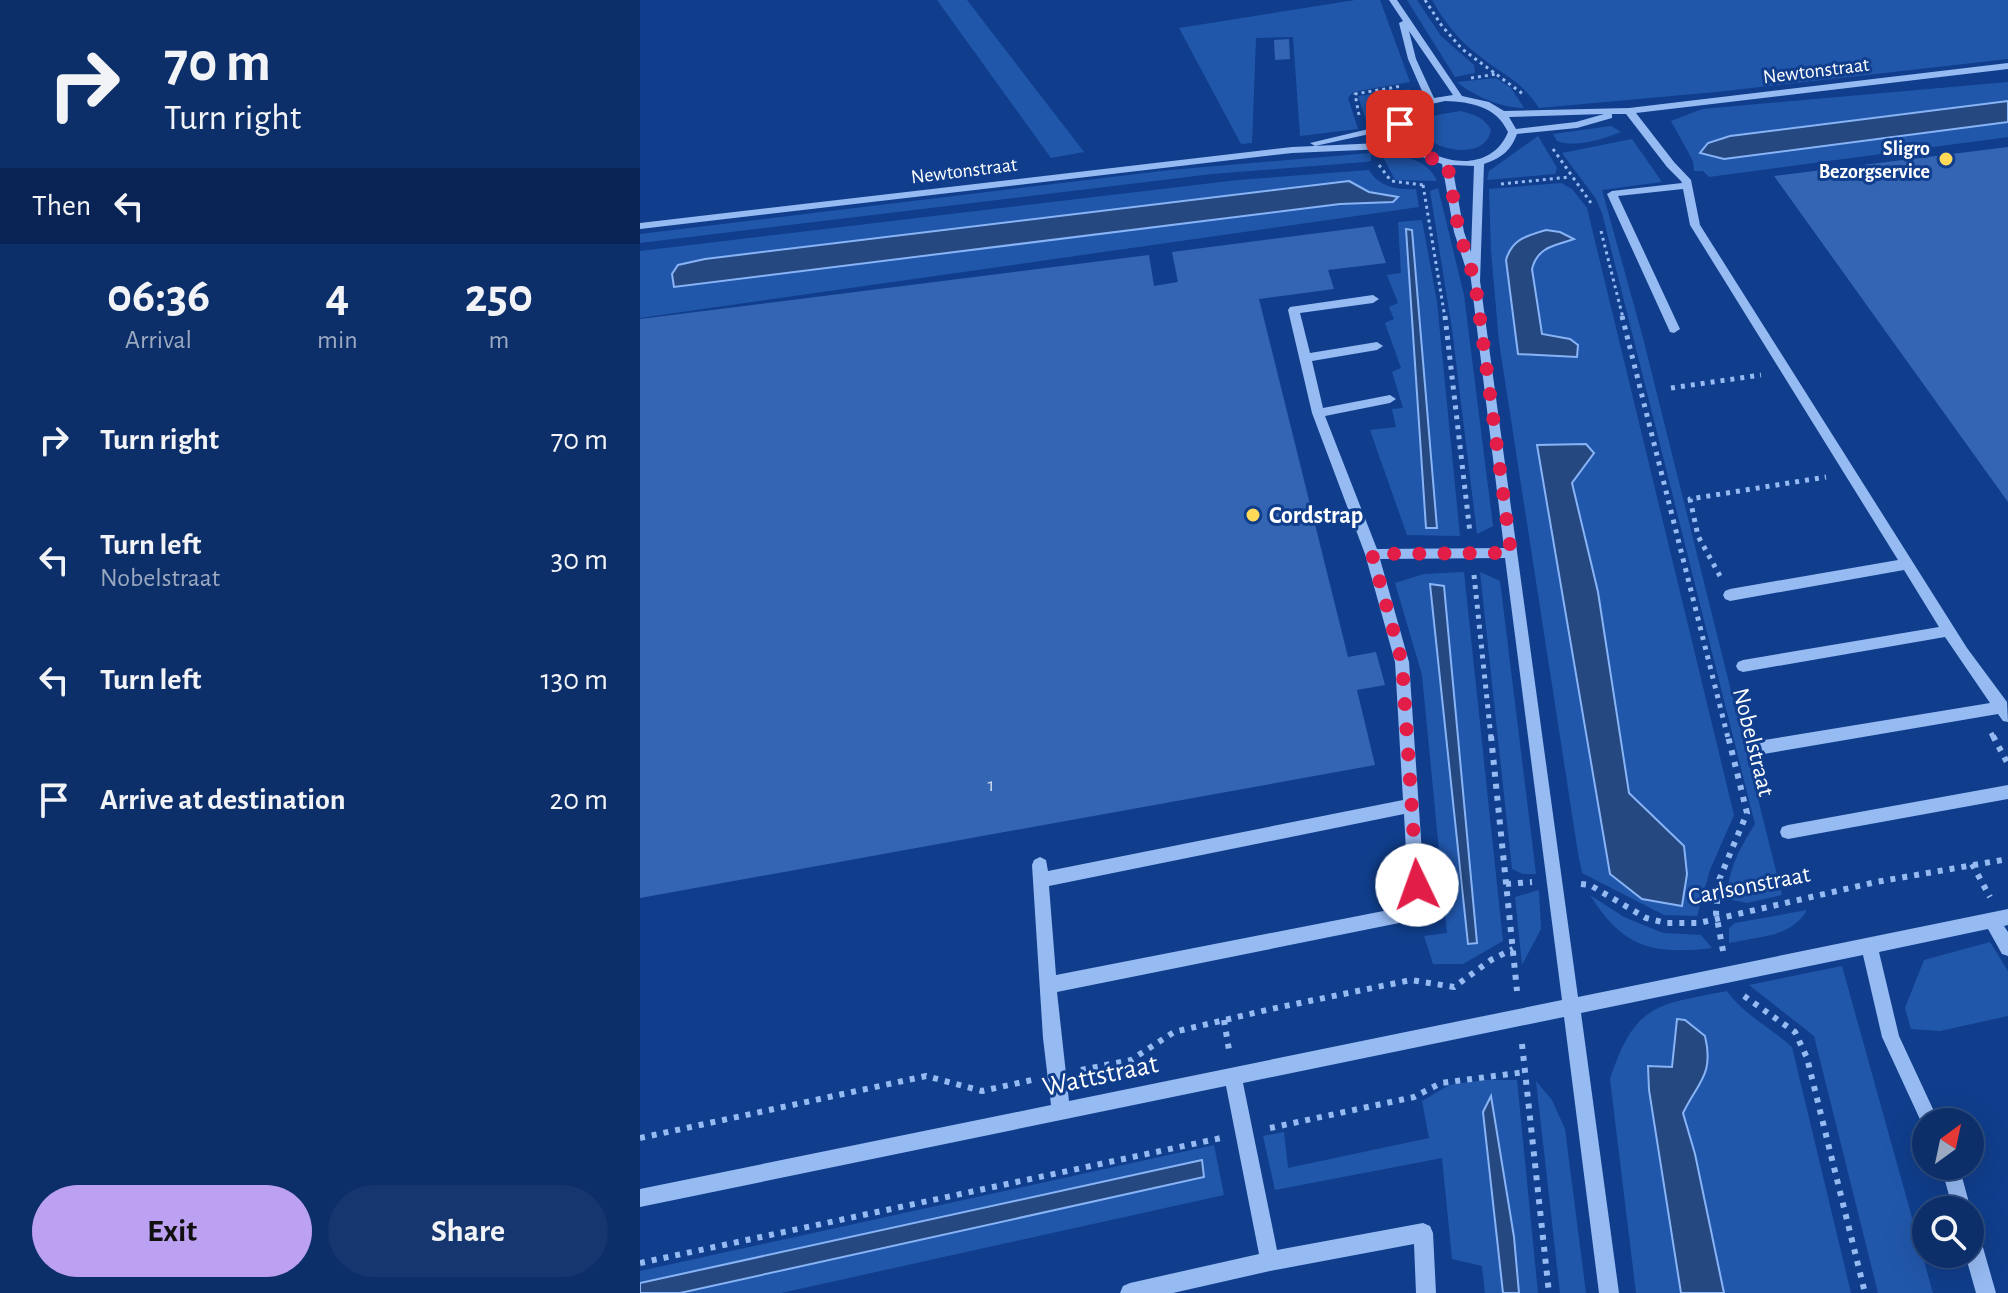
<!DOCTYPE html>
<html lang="en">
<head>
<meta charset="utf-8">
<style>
  :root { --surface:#0c2e69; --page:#15366f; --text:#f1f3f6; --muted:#9aa8c0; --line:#2c4a7d; --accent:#bca0f2 }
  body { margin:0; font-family:"Alegreya Sans",sans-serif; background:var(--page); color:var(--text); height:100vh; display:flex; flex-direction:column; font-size:30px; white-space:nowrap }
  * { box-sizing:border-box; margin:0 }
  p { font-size:26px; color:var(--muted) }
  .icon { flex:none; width:44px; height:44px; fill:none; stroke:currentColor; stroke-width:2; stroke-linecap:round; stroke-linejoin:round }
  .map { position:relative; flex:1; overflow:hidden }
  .panel { display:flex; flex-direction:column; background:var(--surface); width:640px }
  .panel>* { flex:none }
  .hud { background:#0c2e69; color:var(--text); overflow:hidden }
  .needle { width:52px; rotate:33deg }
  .buttons { position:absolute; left:1272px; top:1108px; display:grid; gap:16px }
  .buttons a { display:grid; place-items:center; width:72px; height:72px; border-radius:50%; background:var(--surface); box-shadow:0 8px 32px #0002,0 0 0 2px var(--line); font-size:40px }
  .pin { position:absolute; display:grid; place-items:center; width:68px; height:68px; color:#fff; margin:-34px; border-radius:16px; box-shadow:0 4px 12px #0006 }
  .me { position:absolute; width:88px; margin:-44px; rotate:357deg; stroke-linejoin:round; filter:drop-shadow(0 0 6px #0008) }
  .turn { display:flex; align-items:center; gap:28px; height:168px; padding:0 32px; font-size:36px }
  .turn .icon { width:104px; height:104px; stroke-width:2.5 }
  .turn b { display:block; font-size:56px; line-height:68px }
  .then { display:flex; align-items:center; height:76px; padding:0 32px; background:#0003; gap:16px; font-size:30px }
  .eta { display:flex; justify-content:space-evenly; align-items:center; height:136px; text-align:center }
  .eta b { font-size:48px; font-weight:600; line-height:56px }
  .button { display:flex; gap:16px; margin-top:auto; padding:16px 32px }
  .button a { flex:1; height:92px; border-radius:48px; background:var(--accent); color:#111; font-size:32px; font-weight:600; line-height:92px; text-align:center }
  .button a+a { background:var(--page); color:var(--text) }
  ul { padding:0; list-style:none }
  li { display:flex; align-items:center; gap:24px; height:120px; padding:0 32px }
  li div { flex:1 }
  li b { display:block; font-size:30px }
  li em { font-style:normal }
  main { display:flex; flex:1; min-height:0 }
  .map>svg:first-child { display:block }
  .green { fill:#2157ab; fill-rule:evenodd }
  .water { fill:#254881; stroke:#88b4f6; stroke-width:2 }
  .building { fill:#3465b3 }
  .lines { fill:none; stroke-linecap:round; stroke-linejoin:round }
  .path-far2 { stroke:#96baf2; stroke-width:3; stroke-dasharray:3 4; stroke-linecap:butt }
  .path-far1 { stroke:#96baf2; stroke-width:5; stroke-dasharray:4 6; stroke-linecap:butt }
  .path { stroke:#96baf2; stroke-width:6; stroke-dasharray:5 7; stroke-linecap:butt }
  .minor { fill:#96baf2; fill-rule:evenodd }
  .route { stroke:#e11d48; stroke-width:14; stroke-dasharray:0 25.2 }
  .poi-dot { fill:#ffd958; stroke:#103e8c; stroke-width:3 }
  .labels { text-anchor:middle; stroke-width:6; stroke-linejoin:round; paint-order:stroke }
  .far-street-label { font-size:20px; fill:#fff; stroke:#103e8c }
  .far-poi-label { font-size:20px; font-weight:bold; fill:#fff; stroke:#103e8c; text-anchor:end }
  .number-label { font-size:20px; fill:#ccd8ec }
  .poi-label { font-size:24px; font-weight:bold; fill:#fff; stroke:#103e8c; text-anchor:start }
  .street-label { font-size:24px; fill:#fff; stroke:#103e8c }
  .near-street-label { font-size:28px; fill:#fff; stroke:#103e8c }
</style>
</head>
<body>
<main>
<section class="panel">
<div class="hud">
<div class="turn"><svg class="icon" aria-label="right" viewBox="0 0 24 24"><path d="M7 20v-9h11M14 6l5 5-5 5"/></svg><div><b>70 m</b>Turn right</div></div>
<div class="then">Then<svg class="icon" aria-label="left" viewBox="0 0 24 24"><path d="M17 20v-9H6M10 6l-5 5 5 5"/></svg></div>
</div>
<div class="eta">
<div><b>06:36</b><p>Arrival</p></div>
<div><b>4</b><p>min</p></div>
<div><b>250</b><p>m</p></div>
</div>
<ul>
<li><svg class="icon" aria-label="right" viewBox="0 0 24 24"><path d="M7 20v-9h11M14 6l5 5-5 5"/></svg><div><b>Turn right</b></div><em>70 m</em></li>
<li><svg class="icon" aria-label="left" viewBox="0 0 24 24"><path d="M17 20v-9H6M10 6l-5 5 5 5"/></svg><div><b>Turn left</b><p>Nobelstraat</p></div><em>30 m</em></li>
<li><svg class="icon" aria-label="left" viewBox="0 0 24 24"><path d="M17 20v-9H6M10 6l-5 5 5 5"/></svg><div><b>Turn left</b></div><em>130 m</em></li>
<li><svg class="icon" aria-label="arrive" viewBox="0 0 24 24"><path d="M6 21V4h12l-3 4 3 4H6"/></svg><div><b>Arrive at destination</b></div><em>20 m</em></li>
</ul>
<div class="button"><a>Exit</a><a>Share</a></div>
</section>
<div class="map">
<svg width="1368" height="1293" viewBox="0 0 1368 1293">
  <rect width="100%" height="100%" fill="#103e8c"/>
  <path class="green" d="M297,0H327L444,152L411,158Z
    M715,0H740L770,82L713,92L708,98L718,129L660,136L653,37L616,38L612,143L601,144L539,28Z
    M767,0H777L801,36L834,65L835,73L815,77Z
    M792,0H1368V59L1076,92L899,108C881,80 866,77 842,58C820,42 805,23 792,0Z
    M856,78L871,88L884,108C862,108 834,96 817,82Z
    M1368,82V101L1090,136L1068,143L1060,153L1084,159L1368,122V137L1069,177L1063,171H1054L1053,161L1031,121L1062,109Z
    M770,89C761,110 748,118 728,127L718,96Z
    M820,111C833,114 844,117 851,130C846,158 804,152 788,139L783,127L791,116Z
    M971,126L981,132C962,139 937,148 917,141L913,134Z
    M898,136L917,168L915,174L847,180L849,171Z
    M992,139L1022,182L962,190L1003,338L1142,895L1107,903L1087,899C1088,869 1100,848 1115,824L962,213L956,199L922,153Z
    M731,153V161L725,162L572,174L0,243V234L530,170Z
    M741,153C763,156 787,158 797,181L755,180Z
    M729,170C739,187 757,190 776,189L779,207L0,318V251L598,180ZM709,181L729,192L758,197L753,202L700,204L34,287L32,275L38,265L65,259Z
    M921,183L932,189L947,208L1094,815L1070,870L1057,916L1024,915L942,873L938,853L859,342L851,251L849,189ZM883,237L925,242C909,244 897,252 892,269L902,334L930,339L938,345L878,354ZM898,445L948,462L932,483L958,593L989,793L1044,846L970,873Z
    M798,188L824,295L853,526L837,534L812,329L790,191Z
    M782,220L797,302L820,536L767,535L730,430L756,427L752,409L763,408L752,372L761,368L745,323L754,319L749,307L758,303L747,275L761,273L758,222Z
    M824,572L863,941L823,964H793L784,936L807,933L782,675L755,583L784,574ZM790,585L804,586L837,942L828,944Z
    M840,572L860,581L896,874H883L872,869Z
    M899,890L901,929L882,965L875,897Z
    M950,895L984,917L1023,933L1061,935L1072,948C1013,955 983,948 950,895Z
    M1167,910C1151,938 1119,936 1089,943V928L1095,923Z
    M1350,942L1368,971V1016L1300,1031L1271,1029L1265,1008L1284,960Z
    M1202,966L1293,1293H1238L1174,1036L1109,985Z
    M1087,991C1104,1015 1130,1027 1152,1047L1211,1293H1084L1055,1154L1043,1113L1052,1096L1037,1020L1032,1068L1008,1066L1009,1090L1041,1293H996L970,1079C995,1004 1015,1005 1087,991Z
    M845,1080H877L898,1293H879L874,1237L851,1097L843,1112L863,1293H845L842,1266L812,1259L802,1158L635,1190L623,1136L644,1132L648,1168L789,1138L782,1101L809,1085Z
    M896,1081L912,1100L925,1129L946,1293H920Z
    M574,1145L584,1195L141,1293H40L564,1177L561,1160L0,1283V1271Z"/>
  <path class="water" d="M1368,101V122L1084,159L1060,153L1068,143L1090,136Z
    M709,181L729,192L758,197L753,202L700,204L34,287L32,274L38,265L65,259Z
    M766,229L772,230L797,528H786Z
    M906,230L920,232L934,239C915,246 898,246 892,269L902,334L930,339L938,345L937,357L878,354L866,260C872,239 886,236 906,230Z
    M946,444L954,453L932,483L958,592L989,793L1044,846L1047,874L1042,906L1002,899L970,874L897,445Z
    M790,584L804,586L837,943L828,944Z
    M1037,1019L1045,1020L1065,1036C1074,1074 1059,1081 1043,1113L1055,1154L1084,1293H1041L1009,1090L1008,1066L1032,1067Z
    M851,1096L874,1237L879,1293H863L843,1112Z
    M562,1160L564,1177L40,1293H0V1283Z"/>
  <path class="building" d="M649,39L650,59L635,60L634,40Z
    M1368,147V502L1134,176Z
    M733,226L746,263L688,270L694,289L619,299L708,657L736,652L745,685L717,690L735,765L0,898V319L509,255L514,286L538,282L532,252Z"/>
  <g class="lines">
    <path class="path-far2" d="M785,0L802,26L822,49L883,94
      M831,78L857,74
      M719,115L715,94L762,86
      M913,149L951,203
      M739,165L751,181L783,185
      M861,184L930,177
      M783,185L805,318
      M961,231L983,318"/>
    <path class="path-far1" d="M805,316L830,533
      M982,316L1088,738
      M1031,388L1121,375
      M834,575L851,738
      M1080,576L1058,536L1050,499L1186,477
      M1351,733L1354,738"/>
    <path class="path" d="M851,736L877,991
      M1353,736L1368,764
      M1332,864L1350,897
      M866,884L892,882
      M941,884L950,885L1006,918L1026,923H1059L1236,882L1368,859
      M1083,951L1076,913L1079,880L1107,813L1088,736
      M1104,996L1155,1032L1167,1058L1225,1293
      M584,1020L589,1050
      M882,1044L909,1293
      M441,1070L491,1060L534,1032L631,1009L771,980L814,987L851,960L873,949
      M630,1128L774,1097L801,1083L885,1072
      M0,1138L286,1076L342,1091L392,1080
      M0,1263L581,1138"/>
    <path class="minor" d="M749,0H757L822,96L849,102L864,111L989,108L1368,63V69L996,113L1034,162L1051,180L1060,225L1327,648L1367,702L1368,722L1363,721L1358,714L1118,755L1113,753L1111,748L1113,743L1118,741L1350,703L1305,637L1103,672L1098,670L1096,666L1098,662L1103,660L1299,627L1264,570L1090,601L1085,599L1083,595L1085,591L1090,589L1258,560L1050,225L1043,189L978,196L1040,329L1034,333L1030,332L967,194L972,191L1042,183L1041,181L1027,167L986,114H972V118L937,128L877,134C870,152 861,158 844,164L840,281L938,997L1368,909V925L1364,926L1368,932V956L1362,954L1348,929L1239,952L1259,1036L1299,1122H1286V1129L1284,1128L1242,1037L1223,955L941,1013L979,1293H959L924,1017L603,1083L637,1250L783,1223L790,1226L793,1233L796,1293H776L774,1244L630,1271L533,1293H480L483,1286L490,1283L619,1254L586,1086L0,1207V1189L411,1105L403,1038L392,865L394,860L400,857L406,860L408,871L763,800L755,662L725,554L672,413L648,310L650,307L733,295L739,299L733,303L660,313L670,353L737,342L743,346L737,350L672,361L683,408L750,395L756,399L750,403L685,416L737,549L864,548L830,272L826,269L814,232L802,164L782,157L768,148L652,153L0,229V223L652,147L762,142L756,135L757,128L675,146L670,143L758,122C760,110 775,102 786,100L768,59L759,23L763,21ZM769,31L813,95L794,98L776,59ZM805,101C831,102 856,106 868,132C850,176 793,164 766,135L768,118L782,106ZM964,114L936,122L876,129L869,117ZM812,165L834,166L831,252L824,232ZM865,558L922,1000L429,1101L417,992L784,918L786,912L769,662L740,559ZM764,814L769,906L416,975L409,886Z
      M1368,785V799L1148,839L1142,837L1140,832L1142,827L1148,825Z
      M1301,1166H1319L1331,1210L1330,1213V1210H1313Z
      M1330,1227L1337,1230L1340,1237L1356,1293H1336L1325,1254H1330Z"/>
  </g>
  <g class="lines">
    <path class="route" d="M760,124C762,150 785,158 807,162L819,232L835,281L871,553L732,554L762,662L777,885"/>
  </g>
  <g class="poi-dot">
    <circle cx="1306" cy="159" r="8"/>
    <circle cx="613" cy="515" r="8"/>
  </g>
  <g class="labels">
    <g class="far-street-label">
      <text transform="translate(1176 70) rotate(-7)" y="7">Newtonstraat</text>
      <text transform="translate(324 170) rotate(-7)" y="7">Newtonstraat</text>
    </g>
    <g class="far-poi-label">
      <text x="1290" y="155">Sligro<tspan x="1290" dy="23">Bezorgservice</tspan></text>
    </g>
    <g class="number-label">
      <text x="351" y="791">1</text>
    </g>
    <g class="poi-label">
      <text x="629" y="523">Cordstrap</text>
    </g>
    <g class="street-label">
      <text transform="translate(1114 742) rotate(76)" y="8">Nobelstraat</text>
      <text transform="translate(1109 885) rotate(-11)" y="8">Carlsonstraat</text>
    </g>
    <g class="near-street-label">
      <text transform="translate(460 1074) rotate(-12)" y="10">Wattstraat</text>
    </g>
  </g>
</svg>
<div class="buttons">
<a><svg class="needle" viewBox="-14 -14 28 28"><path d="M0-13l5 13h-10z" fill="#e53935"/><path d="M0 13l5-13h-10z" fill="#9aa8c0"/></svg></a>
<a><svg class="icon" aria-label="search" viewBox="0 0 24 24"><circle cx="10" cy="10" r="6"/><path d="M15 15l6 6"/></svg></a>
</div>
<div class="pin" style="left:760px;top:124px;background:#d93025"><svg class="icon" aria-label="arrive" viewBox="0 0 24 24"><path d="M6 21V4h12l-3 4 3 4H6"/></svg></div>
<svg class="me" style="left:777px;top:885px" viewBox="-20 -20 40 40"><circle r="19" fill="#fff"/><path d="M0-13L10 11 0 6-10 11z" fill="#e11d48"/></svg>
</div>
</main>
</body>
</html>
